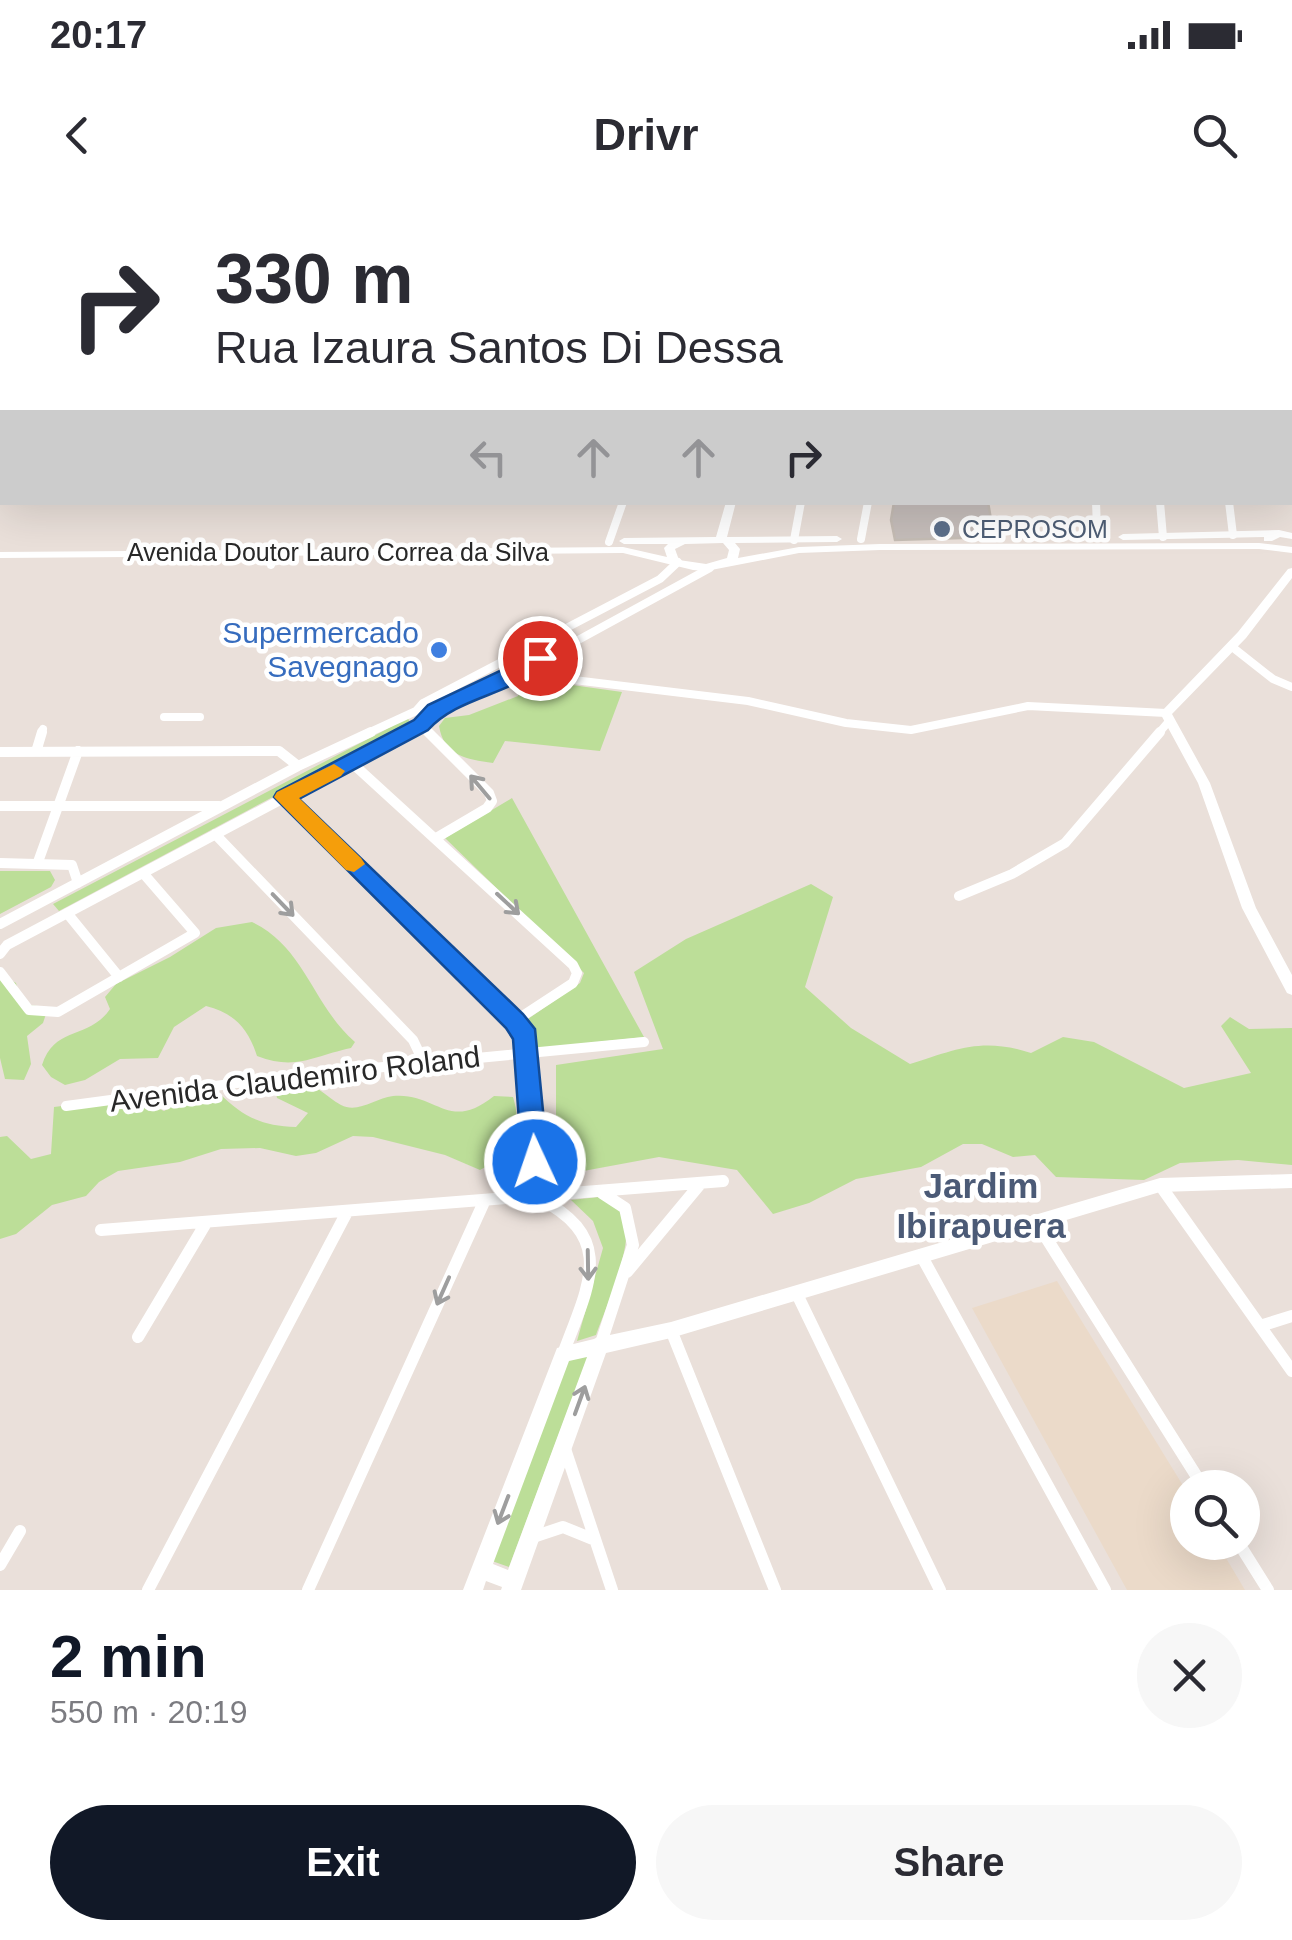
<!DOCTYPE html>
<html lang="en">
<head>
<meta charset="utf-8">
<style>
  :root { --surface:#fff; --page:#f7f7f7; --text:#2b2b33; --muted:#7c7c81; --accent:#111827 }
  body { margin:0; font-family:Arial,sans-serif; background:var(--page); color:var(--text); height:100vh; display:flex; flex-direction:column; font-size:38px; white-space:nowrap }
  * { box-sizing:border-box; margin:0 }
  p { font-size:32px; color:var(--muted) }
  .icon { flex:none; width:55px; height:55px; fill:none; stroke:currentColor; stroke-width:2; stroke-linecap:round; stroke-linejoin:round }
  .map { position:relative; height:1390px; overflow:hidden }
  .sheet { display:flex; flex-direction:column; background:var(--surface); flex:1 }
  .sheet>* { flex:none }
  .top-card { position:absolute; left:0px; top:0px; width:1292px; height:305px; box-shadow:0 10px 40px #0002; background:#fff; color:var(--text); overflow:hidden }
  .fabs { position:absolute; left:1170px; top:1270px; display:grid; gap:20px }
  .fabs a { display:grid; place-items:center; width:90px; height:90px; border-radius:50%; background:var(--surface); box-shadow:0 10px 40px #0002; font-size:50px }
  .pin { position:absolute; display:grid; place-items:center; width:85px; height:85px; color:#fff; margin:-42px; border:5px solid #fff; border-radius:50%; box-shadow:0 2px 10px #0007 }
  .me { position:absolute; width:110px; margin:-55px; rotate:357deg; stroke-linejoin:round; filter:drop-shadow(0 0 8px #0008) }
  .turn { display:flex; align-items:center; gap:35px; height:210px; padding:0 50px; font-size:45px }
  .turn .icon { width:130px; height:130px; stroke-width:2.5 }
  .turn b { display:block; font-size:70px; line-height:85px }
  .lanes { display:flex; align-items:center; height:95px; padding:0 50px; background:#0003; justify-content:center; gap:50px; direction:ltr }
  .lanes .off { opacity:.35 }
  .round { display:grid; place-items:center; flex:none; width:105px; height:105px; border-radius:52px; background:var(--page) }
  .overview { display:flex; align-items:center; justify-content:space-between; height:170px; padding:0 50px }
  h1 { font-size:60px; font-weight:600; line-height:75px; color:var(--accent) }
  .action { display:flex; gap:20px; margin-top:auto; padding:20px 50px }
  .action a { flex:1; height:115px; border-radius:60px; background:var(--accent); color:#fff; font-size:40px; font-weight:600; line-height:115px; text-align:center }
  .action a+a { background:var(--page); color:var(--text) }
  .status { display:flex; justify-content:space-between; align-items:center; height:70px; padding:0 50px; background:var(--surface); direction:ltr }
  .status svg { height:28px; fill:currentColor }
  header { display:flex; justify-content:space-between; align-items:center; height:130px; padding:0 50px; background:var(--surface); font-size:45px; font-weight:600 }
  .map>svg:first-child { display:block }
  .education { fill:#ebdac9 }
  .green { fill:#bcde98 }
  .building { fill:#c5bdba; stroke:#c5bcb4; stroke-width:2.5 }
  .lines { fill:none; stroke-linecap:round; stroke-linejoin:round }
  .street-far3 { stroke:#fff; stroke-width:6 }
  .street-far2 { stroke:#fff; stroke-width:8 }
  .street-far1 { stroke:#fff; stroke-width:10 }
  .street { stroke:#fff; stroke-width:12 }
  .secondary { fill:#fff; fill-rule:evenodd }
  .oneway { stroke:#9e9e9e }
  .route { fill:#1a73e8; stroke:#114b97; stroke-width:2.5 }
  .slow { fill:#f59e0b }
  .service-dot { fill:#5c6f8a; stroke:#fff; stroke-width:4 }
  .shop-dot { fill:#3f7fe0; stroke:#fff; stroke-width:4 }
  .labels { text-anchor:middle; stroke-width:9; stroke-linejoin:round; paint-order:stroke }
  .far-service-label { font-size:25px; fill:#4e5e75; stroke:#fff; text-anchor:start }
  .far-street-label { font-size:25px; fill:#282828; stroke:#fff }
  .shop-label { font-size:30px; fill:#366cbe; stroke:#fff; text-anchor:end }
  .street-label { font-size:30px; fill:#282828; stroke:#fff }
  .quarter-label { font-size:35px; font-weight:bold; fill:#4b5a76; stroke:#fff }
</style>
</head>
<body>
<div class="status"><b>20:17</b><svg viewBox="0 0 49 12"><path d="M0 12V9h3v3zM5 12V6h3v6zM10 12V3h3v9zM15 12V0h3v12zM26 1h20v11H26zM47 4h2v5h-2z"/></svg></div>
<header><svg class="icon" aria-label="back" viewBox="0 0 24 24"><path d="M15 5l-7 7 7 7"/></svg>Drivr<svg class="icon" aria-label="search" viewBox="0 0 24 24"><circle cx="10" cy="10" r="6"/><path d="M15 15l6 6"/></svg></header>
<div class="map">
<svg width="1292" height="1390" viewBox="0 0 1292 1390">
  <rect width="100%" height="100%" fill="#eae0da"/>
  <path class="education" d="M1057,1081L1187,1292L1188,1342L1217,1343L1245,1390H1127L972,1108Z"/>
  <path class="green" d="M522,478L622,492L600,551L505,541L493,563C466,559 444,556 439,526L445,518L469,515L518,496Z
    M408,518L410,524L59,711L53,704Z
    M512,598L644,837L533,849L525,821L580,783L584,773L445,638Z
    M0,671H50L55,680L51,687L0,714Z
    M811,684L833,697L805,787L851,828L910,864C957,849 982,837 1031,853L1063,837L1094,842L1184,888L1251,873L1221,826L1230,817L1249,829L1292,828V965L1238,960L1180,963L1144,980L1056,977L1035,955L1013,957L982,944H963L921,967L856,979L809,1003L773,1014L737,970L659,957L578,972L556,949V865L663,849L634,772L686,739Z
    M252,722C305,747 313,806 355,842L351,848C313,856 296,871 257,856C248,828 234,813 206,806L174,827L158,858L120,859L85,880L65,885L51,877L42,865C55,825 89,840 110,809L105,797L116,784L170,757L216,728Z
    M0,774L16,783L19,796L31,805L48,808L43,823L27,836L31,864L24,880L5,879L0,858Z
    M295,878C314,882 325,896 341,905C358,914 375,898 393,896C437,892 448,933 494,896L513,897C524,932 510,954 480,970L445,955L373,937L353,936L316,953L296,956L260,948L221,949L180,962L118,971L99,982L86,996L52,1005L16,1034L0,1039V937L7,936L31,959L51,954L54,907L134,897L164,911L200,892L219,893C243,917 262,926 296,927L308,913L277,898L274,883Z
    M599,997C605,1001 615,1005 620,1010C641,1032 605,1109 596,1135L577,1141L603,1048L593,1021L571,1000Z
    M590,1151L509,1367L492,1361L569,1158Z"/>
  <path class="building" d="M894,302H988L994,337L895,340L891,320Z"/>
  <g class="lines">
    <path class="street-far3" d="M89,0L95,2
      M1091,0L1095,2
      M1254,0L1259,2
      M559,2L573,0
      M712,2L725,0
      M863,2L876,0
      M1007,2L1019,0"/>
    <path class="street-far2" d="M1160,302L1163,337
      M1229,302L1233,335
      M1090,338L1097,328L1096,302
      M861,339L868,302
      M794,340L801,302
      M609,342L623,302
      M271,365L275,352
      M1231,446L1273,479L1292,487
      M516,473L748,501L846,523L911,530L1028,506L1166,513
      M423,503L660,379L678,362
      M435,509L432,504L423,503L416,511L430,515L450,500L527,468L710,368
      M164,517H200
      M421,525L430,534
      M41,534L43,529
      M366,534L416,511
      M403,534L421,525L426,516
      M1158,534L1170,520"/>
    <path class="street-far1" d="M428,532L489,593L492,601L487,608L436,638
      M0,552L279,551L298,566
      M36,552L42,532
      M351,562L573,765L577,773L573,783L515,821
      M285,597L515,821L526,837L531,912
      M0,606H219
      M215,634L413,840L424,863
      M38,662L78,551
      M0,663L72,665L78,683
      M959,696L1012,674L1065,643L1160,532
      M67,713L119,777
      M0,724L298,566L371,532
      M0,754L7,745L408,532
      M0,772L29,810L58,812L195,733L143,673
      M66,906L290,876L644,842"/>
    <path class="street" d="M531,910L537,998
      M1160,985L1292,1171
      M538,998C618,1038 588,1086 563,1154
      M1035,1020L1204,1288
      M101,1030L723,981
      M921,1055L1105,1390
      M627,1072L701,983
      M796,1092L940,1390
      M1260,1126L1292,1116
      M671,1130L775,1390
      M138,1137L206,1023
      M601,1143L633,1045L625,1008L602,993
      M564,1246L612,1390
      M530,1338L563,1327L595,1340
      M1238,1342L1268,1390
      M0,1365L20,1331
      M148,1390L347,1012
      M308,1390L484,1002"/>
    <path class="secondary" d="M120,0H132L128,2H118Z
      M449,0H460L457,2H447Z
      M463,0H473L475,2H466Z
      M1285,0H1292V4L1284,2Z
      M0,58H2V69H0Z
      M726,302H736L727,337L837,336L842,339L837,342L735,343L740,349L738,358L799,347L880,344L1259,343L1292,347V353L1259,349L880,350L799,353L706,371L693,370L623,353L0,358V352L623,347L667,357L664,348L668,344H624L619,341L624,338L716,337ZM723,343L729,350L727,358L706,364L679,360L675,349L685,344Z
      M1279,330L1292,333V339L1280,337L1272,341H1264V337L1123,340L1118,337L1123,334Z
      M1292,368V378L1246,438L1172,514L1210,583L1256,708L1292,775V795L1287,793L1242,708L1198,583L1160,513L1238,432L1288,369Z
      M1292,974V988L1160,992L671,1138L606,1153L521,1390H501L502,1387L486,1381L483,1390H463L557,1148L594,1139L601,1135L605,1136L671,1122L1160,978ZM587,1157L508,1370L493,1364L569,1161Z"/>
  </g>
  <defs><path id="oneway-shaft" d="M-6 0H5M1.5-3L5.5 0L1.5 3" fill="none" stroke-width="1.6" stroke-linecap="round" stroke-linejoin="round" transform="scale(2.5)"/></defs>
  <g class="oneway">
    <use href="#oneway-shaft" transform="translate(480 587) rotate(-130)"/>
    <use href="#oneway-shaft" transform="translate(508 704) rotate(43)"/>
    <use href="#oneway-shaft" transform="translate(283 705) rotate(46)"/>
    <use href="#oneway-shaft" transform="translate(588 1065) rotate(89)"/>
    <use href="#oneway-shaft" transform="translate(443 1091) rotate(114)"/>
    <use href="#oneway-shaft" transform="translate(580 1200) rotate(-70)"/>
    <use href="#oneway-shaft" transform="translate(503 1310) rotate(111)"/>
  </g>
  <path class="route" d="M540,452L549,458C520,495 460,494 428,530L299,599L523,814L535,829L548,962L544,970L535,973L526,970L522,962L513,839L506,828L274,597L277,592L414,520L428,505Z"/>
  <path class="slow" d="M334,564L345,571L341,576L299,598L361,658L365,664L354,672L346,670L274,597L277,592Z"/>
  <circle class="service-dot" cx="942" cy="329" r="10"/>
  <circle class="shop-dot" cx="439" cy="450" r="10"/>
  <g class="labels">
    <g class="far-service-label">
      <text x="962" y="338">CEPROSOM</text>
    </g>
    <g class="far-street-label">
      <text x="338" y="361">Avenida Doutor Lauro Correa da Silva</text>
    </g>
    <g class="shop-label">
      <text x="419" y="443">Supermercado<tspan x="419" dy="34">Savegnago</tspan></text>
    </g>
    <g class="street-label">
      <text transform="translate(295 879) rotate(-7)" y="10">Avenida Claudemiro Roland</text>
    </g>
    <g class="quarter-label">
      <text x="981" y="998">Jardim<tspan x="981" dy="40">Ibirapuera</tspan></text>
    </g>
  </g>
</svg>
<div class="fabs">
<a><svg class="icon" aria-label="search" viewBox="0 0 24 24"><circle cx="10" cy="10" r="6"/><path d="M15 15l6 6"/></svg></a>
</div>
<div class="pin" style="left:540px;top:458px;background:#d93025"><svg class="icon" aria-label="arrive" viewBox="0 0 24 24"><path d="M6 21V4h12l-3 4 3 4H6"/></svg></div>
<svg class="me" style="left:535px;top:962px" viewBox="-20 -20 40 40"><circle r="17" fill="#1a73e8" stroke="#fff" stroke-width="3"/><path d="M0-11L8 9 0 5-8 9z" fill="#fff"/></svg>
<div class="top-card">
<div class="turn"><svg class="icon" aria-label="right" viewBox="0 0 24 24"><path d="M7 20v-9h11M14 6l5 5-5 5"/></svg><div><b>330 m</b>Rua Izaura Santos Di Dessa</div></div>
<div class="lanes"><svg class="icon off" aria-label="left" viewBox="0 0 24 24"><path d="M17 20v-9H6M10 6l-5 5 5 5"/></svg><svg class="icon off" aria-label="ahead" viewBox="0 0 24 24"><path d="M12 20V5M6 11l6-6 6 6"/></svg><svg class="icon off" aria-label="ahead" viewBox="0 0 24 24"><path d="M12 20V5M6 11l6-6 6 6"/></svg><svg class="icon" aria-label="right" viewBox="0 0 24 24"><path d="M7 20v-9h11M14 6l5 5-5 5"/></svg></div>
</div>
</div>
<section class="sheet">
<div class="overview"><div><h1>2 min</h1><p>550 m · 20:19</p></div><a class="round"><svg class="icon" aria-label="close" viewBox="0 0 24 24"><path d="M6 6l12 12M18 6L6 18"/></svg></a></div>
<div class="action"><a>Exit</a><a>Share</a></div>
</section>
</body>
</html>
